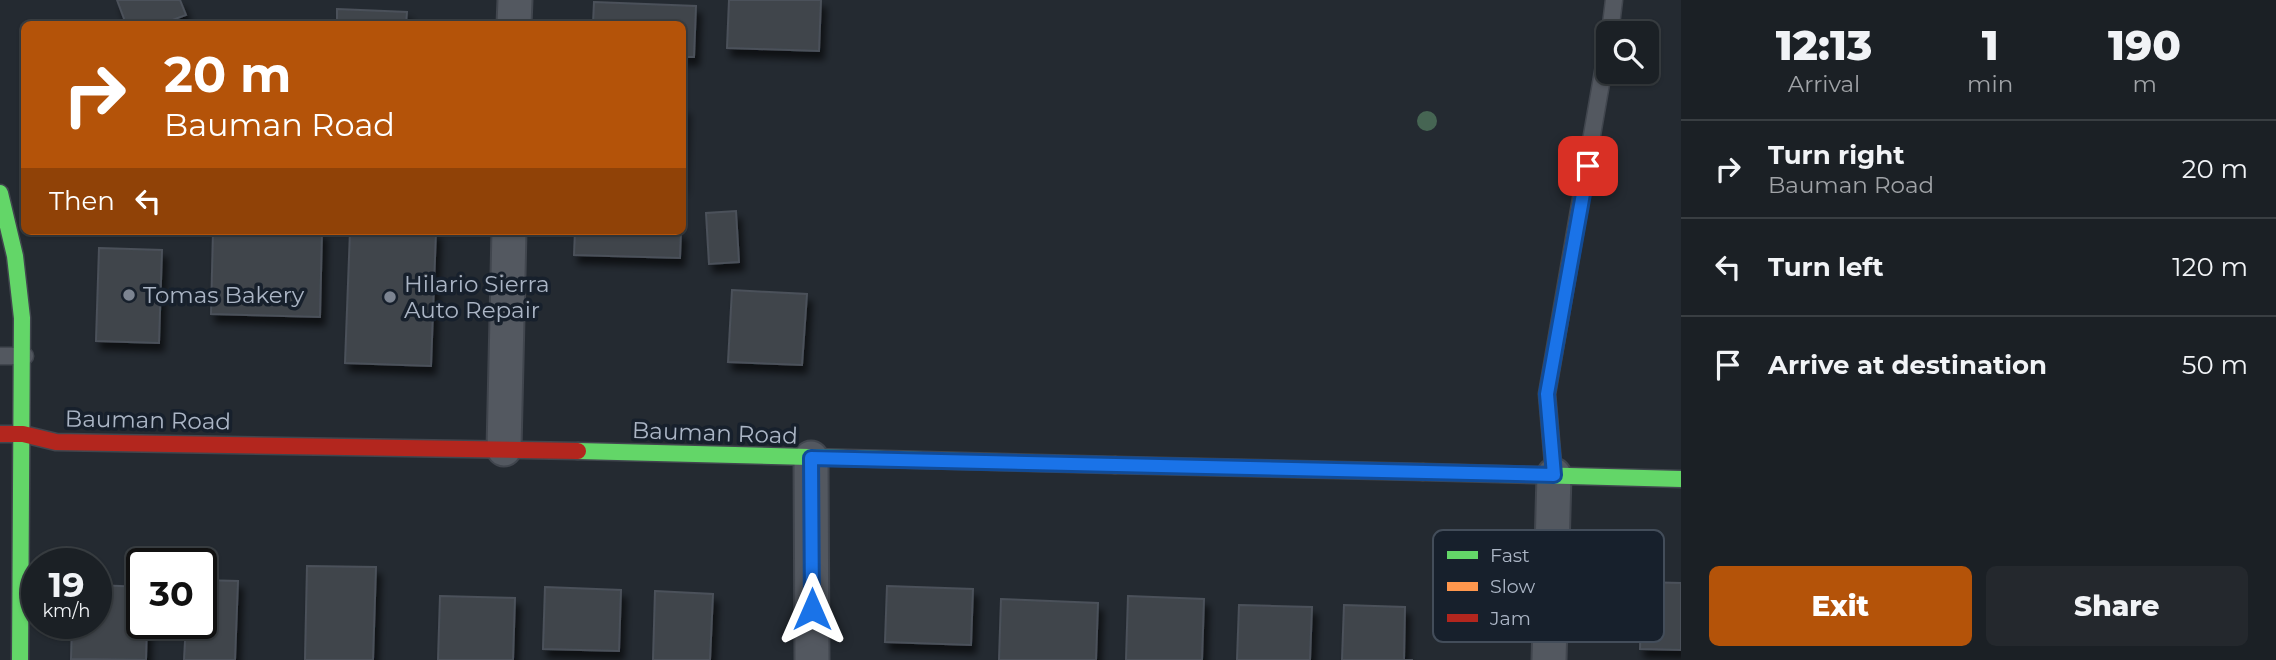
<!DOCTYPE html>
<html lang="en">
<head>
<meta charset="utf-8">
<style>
  :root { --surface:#1b2025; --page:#24282d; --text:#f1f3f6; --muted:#a0a3a7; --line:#393e42; --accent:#b45309 }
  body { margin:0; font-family:Montserrat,sans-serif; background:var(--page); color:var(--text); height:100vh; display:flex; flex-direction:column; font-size:26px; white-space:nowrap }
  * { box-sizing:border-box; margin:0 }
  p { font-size:23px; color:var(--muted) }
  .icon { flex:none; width:38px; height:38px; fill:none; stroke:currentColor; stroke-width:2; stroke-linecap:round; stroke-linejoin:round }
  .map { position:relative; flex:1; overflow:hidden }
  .details { display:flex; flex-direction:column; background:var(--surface); width:595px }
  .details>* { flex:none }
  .hud { position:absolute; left:21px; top:21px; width:665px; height:214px; border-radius:10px; box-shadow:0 2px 5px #0004,0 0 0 2px var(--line); background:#b45309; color:#fff; overflow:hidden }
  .fabs { position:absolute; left:1596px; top:21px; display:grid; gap:14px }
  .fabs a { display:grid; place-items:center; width:63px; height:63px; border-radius:10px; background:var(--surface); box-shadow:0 2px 5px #0004,0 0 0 2px var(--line); font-size:35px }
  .speed { position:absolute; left:21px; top:548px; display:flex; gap:14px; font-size:35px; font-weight:700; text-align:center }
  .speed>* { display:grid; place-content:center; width:91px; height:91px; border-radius:50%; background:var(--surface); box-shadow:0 2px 5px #0004,0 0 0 2px var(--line); line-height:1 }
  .speed small { font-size:18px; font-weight:400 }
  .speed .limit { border:4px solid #111; border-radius:10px; background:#fff; color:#111 }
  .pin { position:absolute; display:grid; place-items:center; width:60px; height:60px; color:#fff; margin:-30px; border-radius:14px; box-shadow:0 4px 10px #0006 }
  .me { position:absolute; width:77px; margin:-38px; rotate:0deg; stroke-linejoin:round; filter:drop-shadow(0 0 5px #0008) }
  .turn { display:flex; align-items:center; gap:24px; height:147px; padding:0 28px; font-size:32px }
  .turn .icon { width:91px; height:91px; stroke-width:2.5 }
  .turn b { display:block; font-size:49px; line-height:60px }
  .then { display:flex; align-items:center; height:66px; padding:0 28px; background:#0003; gap:14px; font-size:26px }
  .eta { display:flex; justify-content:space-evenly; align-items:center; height:119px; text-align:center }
  .eta b { font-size:42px; font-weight:800; line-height:49px }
  .cta { display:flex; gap:14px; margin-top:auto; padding:14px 28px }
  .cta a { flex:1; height:80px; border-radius:10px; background:var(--accent); color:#fff; font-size:28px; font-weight:800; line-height:80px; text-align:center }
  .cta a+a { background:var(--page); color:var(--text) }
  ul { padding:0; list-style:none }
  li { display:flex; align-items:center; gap:21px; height:98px; padding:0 28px; border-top:2px solid var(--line) }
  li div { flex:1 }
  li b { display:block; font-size:26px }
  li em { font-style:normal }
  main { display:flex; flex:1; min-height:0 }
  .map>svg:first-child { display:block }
  .building { fill:#3f454c; stroke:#4b515a; stroke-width:2; filter:url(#shadow) }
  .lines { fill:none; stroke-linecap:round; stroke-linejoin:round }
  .lane-casing { stroke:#41464e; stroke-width:19 }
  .street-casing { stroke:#41464e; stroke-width:37 }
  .fast-casing { stroke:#41464e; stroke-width:19 }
  .slow-casing { stroke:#41464e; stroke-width:19 }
  .jam-casing { stroke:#41464e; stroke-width:19 }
  .lane { stroke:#535860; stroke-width:16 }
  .street { stroke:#535860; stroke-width:33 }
  .fast { stroke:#63d668; stroke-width:16 }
  .slow { stroke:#ff974d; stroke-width:16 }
  .jam { stroke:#b3261e; stroke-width:16 }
  .tree { fill:#466553 }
  .route-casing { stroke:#114b97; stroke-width:18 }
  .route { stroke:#1a73e8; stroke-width:12 }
  .poi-dot { fill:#7c8491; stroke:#17202c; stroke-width:2.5 }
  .labels { text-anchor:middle; stroke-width:7; stroke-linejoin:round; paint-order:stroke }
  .poi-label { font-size:23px; fill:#abb5c5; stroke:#17202c; text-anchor:start }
  .street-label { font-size:23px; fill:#abb5c5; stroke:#17202c }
  .key { fill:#17202c; stroke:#434d5a; stroke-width:2 }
  .key-label { font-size:19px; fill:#abb5c5 }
</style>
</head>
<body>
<main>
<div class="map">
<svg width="1681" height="660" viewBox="0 0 1681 660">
  <defs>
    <filter id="shadow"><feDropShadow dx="4.5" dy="8" stdDeviation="3.5" flood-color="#0009"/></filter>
  </defs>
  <rect width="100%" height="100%" fill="#242a31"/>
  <path class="building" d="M117,0H180L186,15L162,24H126Z
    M729,0H821L819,51L727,48Z
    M594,2L696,6L694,57H682V24H593Z
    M337,9L407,12L406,24H337Z
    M682,107H685L682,187Z
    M736,211L739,262L709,264L706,213Z
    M213,231H322L320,317L211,314Z
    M350,231H436L431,366L345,363Z
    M575,231H681L680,258L574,255Z
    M99,248L162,250L159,343L96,341Z
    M732,290L807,294L802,365L728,362Z
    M307,566L376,567L373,660H305Z
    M201,580L238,581L235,660H184L186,623H201Z
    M1642,582L1681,583V650L1640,649Z
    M96,585L142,587V623H147L146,660L71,659L72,623H96Z
    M887,586L973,589L971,645L885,642Z
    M545,587L621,590L619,651L543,649Z
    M655,591L713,594L710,660H653Z
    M440,596L515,598L513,660H438Z
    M1128,596L1204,599L1202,660H1126Z
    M1001,599L1098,603L1096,660H999Z
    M1239,605L1312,607L1310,660H1237Z
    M1344,605L1405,607L1404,660H1413H1342Z"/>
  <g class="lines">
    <g class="lane-casing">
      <path id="lane" d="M1610,33L1614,0
        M0,356H25
        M1554,475L1547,394L1608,43"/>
    </g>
    <g class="street-casing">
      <path id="street" d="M514,24L515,0
        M504,449L509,231
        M811,458L812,660
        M1549,660L1554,475"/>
    </g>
    <g class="fast-casing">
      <path id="fast" d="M0,193L15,256L22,318L20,660
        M578,451L1115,465
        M1423,472L1681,479"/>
    </g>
    <g class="slow-casing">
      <path id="slow" d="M1115,465L1423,472"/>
    </g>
    <g class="jam-casing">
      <path id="jam" d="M0,434H23L56,442L578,451"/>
    </g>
    <use href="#lane" class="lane"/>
    <use href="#street" class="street"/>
    <use href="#fast" class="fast"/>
    <use href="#slow" class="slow"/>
    <use href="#jam" class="jam"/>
  </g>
  <circle class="tree" cx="1427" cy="121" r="10"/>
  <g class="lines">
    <g class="route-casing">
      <path id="route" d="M812,609L811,458L1554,475L1547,394L1588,166"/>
    </g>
    <use href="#route" class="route"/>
  </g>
  <g class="poi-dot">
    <circle cx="129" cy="295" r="7"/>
    <circle cx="390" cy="297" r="7"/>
  </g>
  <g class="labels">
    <g class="poi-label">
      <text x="404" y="292">Hilario Sierra<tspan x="404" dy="26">Auto Repair</tspan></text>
      <text x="143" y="303">Tomas Bakery</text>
    </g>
    <g class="street-label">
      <text transform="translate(148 420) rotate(1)" y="8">Bauman Road</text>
      <text transform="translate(715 433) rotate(2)" y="8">Bauman Road</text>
    </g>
  </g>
  <rect x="1433" y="530" width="231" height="112" rx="10" class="key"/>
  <rect x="1447" y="551" width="31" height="8" fill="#63d668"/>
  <rect x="1447" y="582" width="31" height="9" fill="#ff974d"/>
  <rect x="1447" y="614" width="31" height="8" fill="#b3261e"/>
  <g class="key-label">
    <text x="1490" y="562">Fast</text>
    <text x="1490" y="593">Slow</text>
    <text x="1490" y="625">Jam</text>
  </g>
</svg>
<div class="fabs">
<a><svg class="icon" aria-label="search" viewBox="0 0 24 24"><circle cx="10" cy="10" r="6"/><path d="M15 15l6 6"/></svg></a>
</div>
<div class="speed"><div>19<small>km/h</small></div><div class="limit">30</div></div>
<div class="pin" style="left:1588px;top:166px;background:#d93025"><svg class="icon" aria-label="arrive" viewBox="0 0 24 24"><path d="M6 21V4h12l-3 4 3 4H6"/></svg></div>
<svg class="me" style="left:812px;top:609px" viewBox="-20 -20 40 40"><path d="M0-17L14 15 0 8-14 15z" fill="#1a73e8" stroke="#fff" stroke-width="4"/></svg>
<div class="hud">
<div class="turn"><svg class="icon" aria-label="right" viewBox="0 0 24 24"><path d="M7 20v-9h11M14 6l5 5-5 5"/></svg><div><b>20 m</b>Bauman Road</div></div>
<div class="then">Then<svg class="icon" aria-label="left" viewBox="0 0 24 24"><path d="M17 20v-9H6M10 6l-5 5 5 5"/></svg></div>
</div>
</div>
<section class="details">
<div class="eta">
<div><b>12:13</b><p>Arrival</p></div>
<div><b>1</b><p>min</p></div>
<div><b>190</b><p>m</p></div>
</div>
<ul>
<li><svg class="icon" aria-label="right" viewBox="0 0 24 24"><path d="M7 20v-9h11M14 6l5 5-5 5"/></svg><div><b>Turn right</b><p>Bauman Road</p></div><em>20 m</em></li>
<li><svg class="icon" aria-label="left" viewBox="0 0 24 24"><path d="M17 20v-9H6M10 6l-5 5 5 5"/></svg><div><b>Turn left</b></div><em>120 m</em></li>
<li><svg class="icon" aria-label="arrive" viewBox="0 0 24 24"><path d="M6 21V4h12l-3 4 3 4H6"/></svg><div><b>Arrive at destination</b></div><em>50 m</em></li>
</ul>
<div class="cta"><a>Exit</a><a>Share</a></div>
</section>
</main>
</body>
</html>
